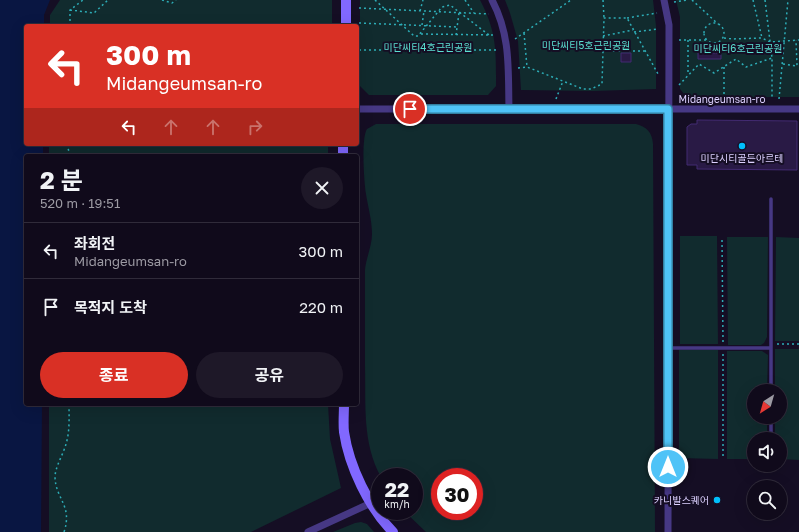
<!DOCTYPE html>
<html lang="ko">
<head>
<meta charset="utf-8">
<style>
  :root { --surface:#100a1b; --page:#1e1828; --text:#f1f3f6; --muted:#9c9aa3; --line:#302b3a; --accent:#d93025 }
  body { margin:0; font-family:"Golos Text","Noto Sans KR",sans-serif; background:var(--page); color:var(--text); height:100vh; display:flex; flex-direction:column; font-size:15px; white-space:nowrap }
  * { box-sizing:border-box; margin:0 }
  p { font-size:13px; color:var(--muted) }
  .icon { flex:none; width:22px; height:22px; fill:none; stroke:currentColor; stroke-width:2; stroke-linecap:round; stroke-linejoin:round }
  .map { position:relative; flex:1; overflow:hidden }
  .side { position:absolute; left:24px; top:154px; width:335px; height:252px; display:flex; flex-direction:column; background:var(--surface); border-radius:4px; box-shadow:0 4px 16px #0002,0 0 0 1px var(--line) }
  .side>* { flex:none }
  .banner { position:absolute; left:24px; top:24px; width:335px; height:122px; border-radius:4px; box-shadow:0 4px 16px #0002,0 0 0 1px var(--line); background:#d93025; color:#fff; overflow:hidden }
  .needle { width:26px; rotate:217deg }
  .controls { position:absolute; left:747px; top:384px; display:grid; gap:8px }
  .controls a { display:grid; place-items:center; width:40px; height:40px; border-radius:50%; background:var(--surface); box-shadow:0 4px 16px #0002,0 0 0 1px var(--line); font-size:20px }
  .speed { position:absolute; left:371px; top:468px; display:flex; gap:8px; font-size:20px; font-weight:700; text-align:center }
  .speed>* { display:grid; place-content:center; width:52px; height:52px; border-radius:50%; background:var(--surface); box-shadow:0 4px 16px #0002,0 0 0 1px var(--line); line-height:1 }
  .speed small { font-size:10px; font-weight:400 }
  .speed .limit { border:6px solid #d22; background:#fff; color:#111 }
  .pin { position:absolute; display:grid; place-items:center; width:34px; height:34px; color:#fff; margin:-17px; border:2px solid #fff; border-radius:50%; box-shadow:0 1px 4px #0007 }
  .me { position:absolute; width:44px; margin:-22px; rotate:0deg; stroke-linejoin:round; filter:drop-shadow(0 0 3px #0008) }
  .turn { display:flex; align-items:center; gap:14px; height:84px; padding:0 16px; font-size:18px }
  .turn .icon { width:52px; height:52px; stroke-width:2.5 }
  .turn b { display:block; font-size:28px; line-height:34px }
  .lanes { display:flex; align-items:center; height:38px; padding:0 16px; background:#0003; justify-content:center; gap:20px; direction:ltr }
  .lanes .off { opacity:.35 }
  .round { display:grid; place-items:center; flex:none; width:42px; height:42px; border-radius:21px; background:var(--page) }
  .overview { display:flex; align-items:center; justify-content:space-between; height:68px; padding:0 16px }
  h1 { font-size:24px; font-weight:700; line-height:30px }
  .button { display:flex; gap:8px; margin-top:auto; padding:8px 16px }
  .button a { flex:1; height:46px; border-radius:24px; background:var(--accent); color:#fff; font-size:16px; font-weight:700; line-height:46px; text-align:center }
  .button a+a { background:var(--page); color:var(--text) }
  ul { padding:0; list-style:none }
  li { display:flex; align-items:center; gap:12px; height:56px; padding:0 16px; border-top:1px solid var(--line) }
  li div { flex:1 }
  li b { display:block; font-size:15px }
  li em { font-style:normal }
  .map>svg:first-child { display:block }
  .green { fill:#112b2e; fill-rule:evenodd }
  .water { fill:#091642 }
  .building { fill:#291a45; stroke:#432b72 }
  .lines { fill:none; stroke-linecap:round; stroke-linejoin:round }
  .path { stroke:#2dadb7; stroke-width:1.5; stroke-dasharray:2 3; stroke-linecap:butt }
  .lane { stroke:#463884; stroke-width:3.5 }
  .street { stroke:#463884; stroke-width:7 }
  .secondary { stroke:#8168ff; stroke-width:10 }
  .route-casing { stroke:#337fa1; stroke-width:10 }
  .route { stroke:#4fc3f7; stroke-width:7 }
  .poi-dot { fill:#00c0fc; stroke:#150e24; stroke-width:1.5 }
  .labels { text-anchor:middle; stroke-width:4; stroke-linejoin:round; paint-order:stroke }
  .park-label { font-size:10px; fill:#5be1d2; stroke:#150e24 }
  .street-label { font-size:10px; fill:#ddd1ff; stroke:#150e24 }
  .poi-label { font-size:10px; fill:#ddd1ff; stroke:#150e24 }
</style>
</head>
<body>
<div class="map">
<svg width="799" height="532" viewBox="0 0 799 532">
  <rect width="100%" height="100%" fill="#150e24"/>
  <path class="green" d="M60,0H332V26H50V15Z
    M360,0H480C497,32 496,51 496,86L488,95H369L360,86Z
    M505,0H653L656,26V89L593,91L521,90L518,41L510,13Z
    M676,0H799V97H689L684,94L680,89V17Z
    M376,124H636C647,127 652,132 653,144L655,532H426L404,511H414V477H381C362,443 366,403 365,366C365,334 365,302 365,270C366,258 372,246 372,234C372,220 368,207 366,194C364,182 361,138 367,129ZM440,477H474V511H440Z
    M49,144H328V156H49Z
    M680,236H717L718,344H680Z
    M727,237H768L767,337L764,343L761,345H728Z
    M776,237L799,238V341H775Z
    M775,349H799V460L780,459V439H775V417H780V391H775Z
    M679,350H718V459L679,458Z
    M727,351H762L768,355L767,391H754V417H767V439H754V459H727Z
    M49,404H328L330,439L341,488L251,532H49Z
    M361,522L367,524L374,532H333L355,523Z"/>
  <path class="water" d="M0,0H50L44,15V26H26V144H43V156H26V404H42L41,532H0Z"/>
  <path class="building" d="M621,53H631V62H621Z
    M698,53H721V59H698Z
    M697,120L797,121V170L697,169V165H687V127L691,124H697Z"/>
  <g class="lines">
    <path class="path" d="M162,0L172,3L176,0
      M375,0L414,36H418L442,7L450,5L489,35
      M465,0L474,13
      M603,0L604,18
      M692,0L718,24
      M753,0L762,38
      M765,0L772,58V99
      M674,2L687,0
      M359,8L489,14
      M70,10L94,13L108,0
      M420,11L423,0
      M627,18L657,13
      M704 33a10 10 0 1 1 20 0a10 10 0 1 1-20 0Z
      M359,23L457,27
      M422,25L424,11
      M70,26V10L83,0
      M634,32L658,29
      M524,33L527,67
      M421,34L495,35
      M456,35L459,13
      M603,36L633,30
      M724,38L732,39L762,38L770,42L799,40
      M515,39L571,0
      M679,40H706
      M688,40V75
      M359,50H497
      M603,51H645
      M711,51L714,44
      M783,64L797,66L796,40
      M724,67V98
      M518,68L527,67L583,89H591L602,84L604,18H627L658,74
      M679,85L699,64L714,73L736,59L746,67L772,58
      M556,99L563,81
      M779,99L788,0
      M67,144L70,156
      M722,240L723,342
      M777,344H799
      M723,354V456
      M64,532C73,505 55,499 55,476C56,465 63,455 66,444C70,431 69,417 69,404"/>
    <path class="lane" d="M668,348H771
      M771,391V199
      M771,439V417"/>
    <path class="street" d="M492,0C511,36 508,70 509,109
      M664,0L669,25L668,532
      M357,109H799
      M308,532L371,503"/>
    <path class="secondary" d="M346,0V26
      M343,144V156
      M344,404C344,413 343,423 344,432C349,466 369,508 393,532"/>
  </g>
  <g class="lines">
    <g class="route-casing">
      <path id="route" d="M410,109H668V467"/>
    </g>
    <use href="#route" class="route"/>
  </g>
  <g class="poi-dot">
    <circle cx="742" cy="146" r="4"/>
    <circle cx="717" cy="500" r="4"/>
  </g>
  <g class="labels">
    <g class="park-label">
      <text x="586" y="49">미단씨티5호근린공원</text>
      <text x="428" y="51">미단씨티4호근린공원</text>
      <text x="738" y="52">미단씨티6호근린공원</text>
    </g>
    <g class="street-label">
      <text x="722" y="103">Midangeumsan-ro</text>
    </g>
    <g class="poi-label">
      <text x="742" y="162">미단시티골든아르테</text>
      <text x="709" y="504" text-anchor="end">카니발스퀘어</text>
    </g>
  </g>
</svg>
<div class="controls">
<a><svg class="needle" viewBox="-14 -14 28 28"><path d="M0-13l5 13h-10z" fill="#e53935"/><path d="M0 13l5-13h-10z" fill="#9c9aa3"/></svg></a>
<a><svg class="icon" aria-label="sound" viewBox="0 0 24 24"><path d="M4 9h4l5-4v14l-5-4H4zM17 9q2 3 0 6"/></svg></a>
<a><svg class="icon" aria-label="search" viewBox="0 0 24 24"><circle cx="10" cy="10" r="6"/><path d="M15 15l6 6"/></svg></a>
</div>
<div class="speed"><div>22<small>km/h</small></div><div class="limit">30</div></div>
<div class="pin" style="left:410px;top:109px;background:#d93025"><svg class="icon" aria-label="arrive" viewBox="0 0 24 24"><path d="M6 21V4h12l-3 4 3 4H6"/></svg></div>
<svg class="me" style="left:668px;top:467px" viewBox="-20 -20 40 40"><circle r="17" fill="#4fc3f7" stroke="#fff" stroke-width="3"/><path d="M0-11L8 9 0 5-8 9z" fill="#fff"/></svg>
<div class="banner">
<div class="turn"><svg class="icon" aria-label="left" viewBox="0 0 24 24"><path d="M17 20v-9H6M10 6l-5 5 5 5"/></svg><div><b>300 m</b>Midangeumsan-ro</div></div>
<div class="lanes"><svg class="icon" aria-label="left" viewBox="0 0 24 24"><path d="M17 20v-9H6M10 6l-5 5 5 5"/></svg><svg class="icon off" aria-label="ahead" viewBox="0 0 24 24"><path d="M12 20V5M6 11l6-6 6 6"/></svg><svg class="icon off" aria-label="ahead" viewBox="0 0 24 24"><path d="M12 20V5M6 11l6-6 6 6"/></svg><svg class="icon off" aria-label="right" viewBox="0 0 24 24"><path d="M7 20v-9h11M14 6l5 5-5 5"/></svg></div>
</div>
<section class="side">
<div class="overview"><div><h1>2 분</h1><p>520 m · 19:51</p></div><a class="round"><svg class="icon" aria-label="close" viewBox="0 0 24 24"><path d="M6 6l12 12M18 6L6 18"/></svg></a></div>
<ul>
<li><svg class="icon" aria-label="left" viewBox="0 0 24 24"><path d="M17 20v-9H6M10 6l-5 5 5 5"/></svg><div><b>좌회전</b><p>Midangeumsan-ro</p></div><em>300 m</em></li>
<li><svg class="icon" aria-label="arrive" viewBox="0 0 24 24"><path d="M6 21V4h12l-3 4 3 4H6"/></svg><div><b>목적지 도착</b></div><em>220 m</em></li>
</ul>
<div class="button"><a>종료</a><a>공유</a></div>
</section>
</div>
</body>
</html>
